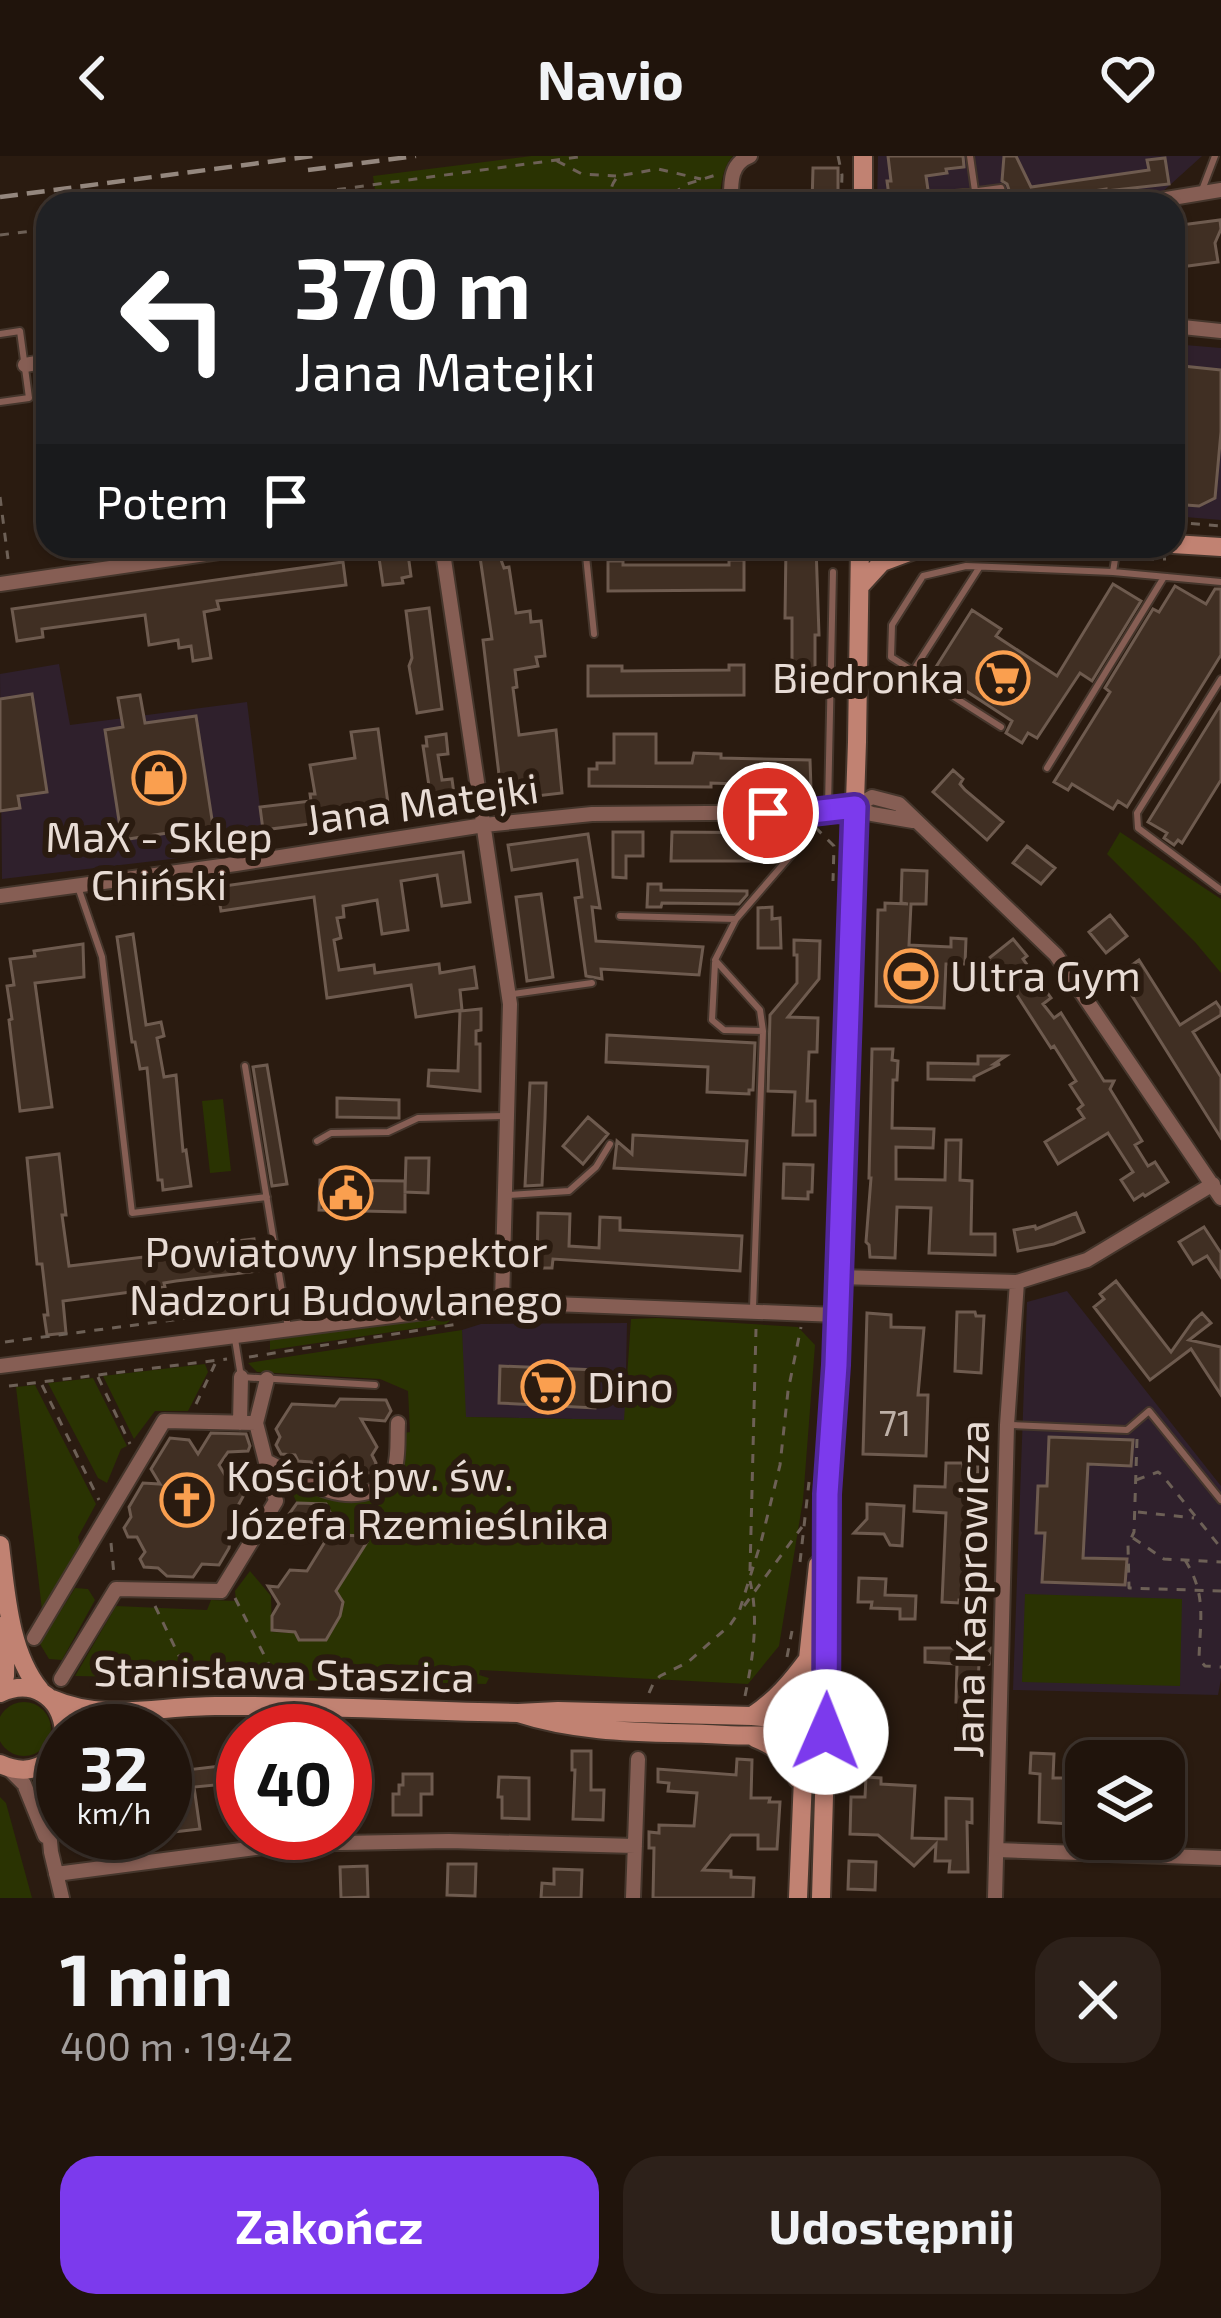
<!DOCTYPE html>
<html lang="pl">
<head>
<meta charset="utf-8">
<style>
  :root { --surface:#20140c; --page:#2d211a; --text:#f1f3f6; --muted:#a29e9d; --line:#3d332d; --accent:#7c3aed }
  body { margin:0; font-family:"Exo 2",sans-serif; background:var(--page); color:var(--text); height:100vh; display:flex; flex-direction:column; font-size:45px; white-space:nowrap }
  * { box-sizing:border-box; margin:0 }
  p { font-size:39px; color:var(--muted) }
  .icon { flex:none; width:66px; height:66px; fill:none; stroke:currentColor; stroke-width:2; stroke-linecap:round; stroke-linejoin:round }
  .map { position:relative; height:1742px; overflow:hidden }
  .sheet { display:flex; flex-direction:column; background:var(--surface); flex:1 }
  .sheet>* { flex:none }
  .top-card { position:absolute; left:36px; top:36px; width:1149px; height:366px; border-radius:36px; box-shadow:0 3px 9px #0004,0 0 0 3px var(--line); background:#202124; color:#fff; overflow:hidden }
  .buttons { position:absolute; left:1065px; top:1584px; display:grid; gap:24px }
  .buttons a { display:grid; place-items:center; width:120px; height:120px; border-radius:24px; background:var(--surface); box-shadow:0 3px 9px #0004,0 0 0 3px var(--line); font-size:60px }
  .speed { position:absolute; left:36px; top:1548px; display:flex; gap:24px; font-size:60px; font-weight:700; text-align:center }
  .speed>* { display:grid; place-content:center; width:156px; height:156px; border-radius:50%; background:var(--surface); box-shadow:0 3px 9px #0004,0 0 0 3px var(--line); line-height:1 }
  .speed small { font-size:30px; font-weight:400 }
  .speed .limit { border:18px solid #d22; background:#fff; color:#111 }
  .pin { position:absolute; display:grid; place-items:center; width:102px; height:102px; color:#fff; margin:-51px; border:6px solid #fff; border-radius:50%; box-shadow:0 3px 12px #0007 }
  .me { position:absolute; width:132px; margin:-66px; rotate:1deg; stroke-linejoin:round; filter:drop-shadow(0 0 9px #0008) }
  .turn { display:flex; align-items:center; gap:42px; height:252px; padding:0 60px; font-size:54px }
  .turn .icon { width:156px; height:156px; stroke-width:2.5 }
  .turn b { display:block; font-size:84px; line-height:102px }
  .then { display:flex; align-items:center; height:114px; padding:0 60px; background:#0003; gap:24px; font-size:45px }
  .round { display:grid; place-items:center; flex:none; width:126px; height:126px; border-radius:36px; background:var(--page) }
  .headline { display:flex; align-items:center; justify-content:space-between; height:204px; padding:0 60px }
  h1 { font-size:72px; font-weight:700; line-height:90px }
  .button { display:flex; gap:24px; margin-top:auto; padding:24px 60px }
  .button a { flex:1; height:138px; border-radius:36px; background:var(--accent); color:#fff; font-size:48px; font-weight:700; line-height:138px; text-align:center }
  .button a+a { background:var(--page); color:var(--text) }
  header { display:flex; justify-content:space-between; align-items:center; height:156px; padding:0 60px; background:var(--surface); font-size:54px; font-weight:700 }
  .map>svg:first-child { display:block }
  .commercial { fill:#2f202c }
  .green { fill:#2a3302 }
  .building { fill:#402f23; stroke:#6e5b4f; stroke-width:3 }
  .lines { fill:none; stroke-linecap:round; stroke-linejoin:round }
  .lane-casing { stroke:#45362c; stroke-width:10 }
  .street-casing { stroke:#45362c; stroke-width:18 }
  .secondary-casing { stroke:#45362c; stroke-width:22 }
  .path { stroke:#6d6056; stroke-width:3; stroke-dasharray:9 9; stroke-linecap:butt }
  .lane { stroke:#865e54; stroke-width:6 }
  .street { stroke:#865e54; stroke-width:14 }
  .secondary { stroke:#c18272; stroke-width:18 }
  .rail { stroke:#94877e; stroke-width:4.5; stroke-dasharray:18 9; stroke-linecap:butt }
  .route-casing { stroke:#51269a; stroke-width:30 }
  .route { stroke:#7c3aed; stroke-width:21 }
  .labels { text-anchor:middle; stroke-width:12; stroke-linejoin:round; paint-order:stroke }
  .number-label { font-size:36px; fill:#beb1a8 }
  .poi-label { font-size:42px; fill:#e8dcd5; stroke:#2a1b10; text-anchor:start }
  .street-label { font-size:42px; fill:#e8dcd5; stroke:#2a1b10 }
</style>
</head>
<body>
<header><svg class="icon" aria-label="back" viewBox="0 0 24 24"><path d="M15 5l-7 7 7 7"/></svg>Navio<svg class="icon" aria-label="heart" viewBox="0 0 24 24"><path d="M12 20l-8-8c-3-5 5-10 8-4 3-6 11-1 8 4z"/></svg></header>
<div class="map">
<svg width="1221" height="1742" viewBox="0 0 1221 1742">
  <rect width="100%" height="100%" fill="#2a1b10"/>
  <path class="commercial" d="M878,0H1202L1160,38L1094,48H877Z
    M1173,188L1221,192V364L1173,360Z
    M59,508L70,569L247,546L265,692L2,723L0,518Z
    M1067,1135L1221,1330V1523L1218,1539L1013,1534L1027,1146Z
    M627,1167L625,1264L463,1261L462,1174L481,1168Z"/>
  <path class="green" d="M531,0H733C722,11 720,33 720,48H377L373,20Z
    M1120,676L1221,743V817L1195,786L1107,698Z
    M223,943L231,1015L210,1017L202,945Z
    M457,1159L446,1168L270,1194V1183Z
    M657,1162L798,1171L815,1189L803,1344L779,1490L748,1528L480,1514L479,1519L489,1522L486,1528L75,1520L116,1450L207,1454L211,1444L236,1445L235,1435L250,1415L271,1440L272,1476L295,1477L299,1484H326C337,1465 342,1456 336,1435L367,1386L363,1380L341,1379L326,1349L297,1347L283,1318C331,1342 340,1353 392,1330L401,1312L404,1277L410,1276L408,1235L380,1223L257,1216L248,1207L462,1174L466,1261L624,1264L631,1163Z
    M205,1208L208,1216L188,1255H155L134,1283L103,1220Z
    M93,1222L127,1290L121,1293L107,1327L98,1322L48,1227Z
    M35,1229L96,1348L78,1381L81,1392L42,1454L16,1231Z
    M75,1432L88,1433L95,1444L62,1504L49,1503L40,1488Z
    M1025,1438L1182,1443L1180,1530L1022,1526Z
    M-3 1573a27 27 0 1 1 54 0a27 27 0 1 1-54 0Z
    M0,1641L6,1647L32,1742H0Z"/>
  <path class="building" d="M888,0H963L964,11L946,13L947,17L926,20L930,48H890L887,25H891Z
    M1004,0H1016L1031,31L1149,14L1147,4L1165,2L1169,28L1106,35V33L1019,47L1018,40L1010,37L1007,28L1002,25Z
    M813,12H838V48H812Z
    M1220,64L1221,73L1215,87L1218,106L1173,112V70Z
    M1173,209L1221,214V276L1215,342L1199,350L1173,348Z
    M786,390H816L819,479H815V525H813L812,534H796V525H792V462H785Z
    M408,398L411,420L402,422L403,427L383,429L379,402Z
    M492,399L493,402L500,401L504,412L509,411L516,457L530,455L531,466L541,465L545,500L536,501L538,510L515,514L517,531L513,532L519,579L556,574L562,637L502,644L483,484L492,483L480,401Z
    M729,404H744V434L608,435V405H623V409H729Z
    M343,406L346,429L217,445L219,453L204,456L211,502L193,505L191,490L179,492L178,484L149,489L145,459L42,473L43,481L17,485L12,453Z
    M1113,428L1141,445L1092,525L1080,517L1037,582L1028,577L1022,587L1006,577L1012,565L934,514L972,454L1001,473L996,480L1057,520Z
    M1175,430L1206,448L1215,433H1221V499L1127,651L1118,645L1113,653L1072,628L1068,634L1054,626L1110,536L1105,532L1153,453L1159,456Z
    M429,452L442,553L417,557L409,510L412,502L406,455Z
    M729,509H744V539L588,540V510H622V515L729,514Z
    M32,538L47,636L18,640L20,652L0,655V543Z
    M140,539L145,567L196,560L213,670L122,684L105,574L123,571L118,542Z
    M1221,548V624L1182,687L1178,684L1174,689L1164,682L1167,677L1148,666Z
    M378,573L389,655L379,656L380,659L263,674L260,651L311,645L310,638H315L310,609L355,602L351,576Z
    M446,578L448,598L438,599L442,624L452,623L455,646L432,650L423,590H427L426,581Z
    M614,578H656V607H692L694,597L721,598V602L810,604L811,633L739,632V628L711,627V631L589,630V613H597V607H614Z
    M953,614L963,623L960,628L965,634L1003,666L987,684L933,636Z
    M613,676H643V700H626V722L613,721Z
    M672,676L786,677V693L782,698L754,699V705H671Z
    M588,678L600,752L592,751L596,785L703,791L699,819L601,813L602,823L586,820L575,742L582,741L577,704L512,714L508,689Z
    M1027,690L1055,712L1041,728L1013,707Z
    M463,696L470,746L442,750L437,719L401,725L408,774L382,778L377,744L343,750L344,761L337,762L341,782L334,784L339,814L374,809L375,817L439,808L440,817L474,811L477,832L460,834L462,854L416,861L411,829L327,842L314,741L221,755L217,731Z
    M902,714L927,715L926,748H911L909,789L951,791V782L966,783L965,808H946L944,852L876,850L878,754H885V747L908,748L901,747Z
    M648,728H661V734L747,735V739L739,748L662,747L661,751H647Z
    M541,738L553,821L527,825L516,741Z
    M772,751V763L780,762L781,792H758V752Z
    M1110,759L1127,780L1106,797L1089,776Z
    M133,778L146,869L161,866L164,880L157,882L164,921L176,919L183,995L186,994L191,1030L163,1034L162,1024H158L147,912L140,913L135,886H132L117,781Z
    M1013,783L1027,800L1023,803L1051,842L1043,848L1054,862L1061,857L1104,925H1114L1110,933L1142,985L1135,989L1148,1010L1155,1006L1168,1026L1145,1040L1143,1038L1134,1044L1121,1024L1133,1016L1108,977L1058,1008L1045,986L1084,962L1078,953L1083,949L1070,929L1076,925L1054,890L1051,892L1013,833L988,803Z
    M794,784L820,785L819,823L788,861L818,862L817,896H809L807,945H815V979H793L795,936L768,935L770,859L797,827V799H794Z
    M83,788L84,821L35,827L52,951L20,955L9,864L12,863L7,830L14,829L10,803L35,800L34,795Z
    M1139,804L1180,869L1216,846L1221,853V859L1193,876L1221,921V982L1121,822V817Z
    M481,853V874L476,875V888H480V935L428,930L429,914L458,915L460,855Z
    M607,879L755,887L753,934H749V938L707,936L708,911L606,906Z
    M872,893H893L892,904L898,905L897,924H893L892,972L934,973L933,992L896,991V1023L945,1024L946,984H961L960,1024L972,1025L971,1078H995V1099L929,1097L931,1052L897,1051L895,1102L870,1101L869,1089L866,1086L871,1022H869Z
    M978,900H1006L994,908H1000L974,921V924L928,923V907L978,908Z
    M267,909L287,1028L272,1030L253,911Z
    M530,927H546L545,962L542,1029L525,1030Z
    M337,942L399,944V962L337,961Z
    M588,961L608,978L583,1008L563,990Z
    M633,979L747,985L745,1019L614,1012L617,985L632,998Z
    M59,998L66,1059H62L69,1110L161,1099V1094L254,1083L258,1115L176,1125L164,1127L165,1131L146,1134L63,1145L66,1177L47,1179L44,1159H48L42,1108H37L27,1002Z
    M406,1002H429L428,1037L405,1036Z
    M784,1008L813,1009L812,1036H808V1043L783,1042Z
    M320,1024L405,1025V1056L319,1054Z
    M538,1057L570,1058L569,1090L599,1092L600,1061L620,1062V1074L742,1080L740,1115L553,1103L552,1112H537Z
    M1076,1057L1084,1076L1054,1088L1018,1095L1014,1074L1035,1070L1036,1073Z
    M1204,1071L1221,1097V1121L1207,1100L1193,1108L1179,1086Z
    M1116,1125L1171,1196L1193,1165L1202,1157L1211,1167L1189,1184L1221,1191V1239L1191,1193L1150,1224L1094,1151L1104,1143L1100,1138Z
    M957,1156H975L976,1160H984L981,1217L955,1215Z
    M867,1157L891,1159V1171L924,1172L918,1239H928L926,1300L863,1298Z
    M500,1210L597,1214L595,1252L499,1247Z
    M340,1243L386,1244L391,1255L385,1265L361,1263L377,1291L372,1299L376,1307L371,1317L345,1315L340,1323H328L317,1319L311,1306L298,1305L295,1299L281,1298L276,1289L280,1281L276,1273L292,1248L335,1250Z
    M211,1277L246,1278L250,1290L248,1295L228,1296L219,1309L231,1329L242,1331L245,1337L234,1357L229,1392L219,1409L202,1408L193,1421L167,1420L158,1412L144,1411L140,1403L145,1396L137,1381H128L124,1372L131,1361L129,1351L143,1327L160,1328L151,1313L170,1282L189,1284L198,1298Z
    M1049,1281L1133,1284L1131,1310L1088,1308L1083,1402L1127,1403L1125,1429L1042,1426L1045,1377H1036L1038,1330H1047Z
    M946,1307H963V1311H978L977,1333H973L970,1421H974V1444H959V1447L942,1446L946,1357L914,1355L915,1330L945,1331Z
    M297,1347L326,1348L341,1379L363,1380L367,1386L336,1435L343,1446L340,1460L326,1484H299L295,1476L272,1474V1460L279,1448L268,1430L278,1431L290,1414L307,1415L326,1384L295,1382L284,1365Z
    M867,1348L904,1350L902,1390L890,1389L884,1378L854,1377L867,1363Z
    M859,1422L886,1423L885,1439L916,1440L915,1463H900V1453L871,1452L872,1446H858Z
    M925,1492H990L989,1508H979L977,1547L956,1546L957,1508L925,1506Z
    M572,1595H591V1634H604L603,1664L573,1663L575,1614H572Z
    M1031,1597L1054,1598L1053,1622H1071L1070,1668L1039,1666L1040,1618L1030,1617Z
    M234,1599L236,1627L194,1631L200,1673L173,1676L169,1646L182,1644L178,1615L221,1610L220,1600Z
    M737,1603L752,1604L751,1642H770L769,1646H780L777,1693H758V1679H731L703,1714L731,1715V1721L754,1722L753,1742H653L654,1692H649V1676L659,1677V1669L694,1670L697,1637L668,1635L669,1627L658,1626V1613L736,1619Z
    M403,1618H432V1638H421V1659H393V1638H399V1629H403Z
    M499,1621L529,1622V1663L502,1662V1641H498Z
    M866,1621L881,1622V1628L915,1630L912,1682L946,1683V1642L972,1643V1667L967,1666L968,1716H949L950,1705H935L936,1688L914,1710L878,1679L850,1678L851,1641H865Z
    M849,1705L876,1706L875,1734L848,1733Z
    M448,1708H476L475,1740L447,1739Z
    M367,1710L368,1741L341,1742L340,1711Z
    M554,1713L582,1714L581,1742H541L542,1727L554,1728Z"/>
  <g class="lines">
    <g class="lane-casing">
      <path id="lane" d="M970,0L975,35
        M1202,34L1215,0
        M941,48L940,40L1001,32L1005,48
        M0,178L20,175L29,242L0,246
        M585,390L594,478
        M1117,390L1113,416L1221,426
        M585,395L661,394
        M913,515L979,412
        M1221,523L1137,657L1138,672L1221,734
        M1001,571L891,501L892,469L923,420L966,410L1113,416
        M1047,612L1164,421
        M828,651L833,416
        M78,731L102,801L132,1057L267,1041
        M620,760L736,763L715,804L760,854L763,875L753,1152
        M736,763L799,690
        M715,807L712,864L724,874L763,875
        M513,838L592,827
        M245,910L288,1172
        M317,985L331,977L388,976L418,962L504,960
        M509,1039L569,1035L596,1011L610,988
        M235,1183L241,1221L375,1229
        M1010,1269L1127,1274L1149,1255L1221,1344"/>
    </g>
    <g class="street-casing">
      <path id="street" d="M731,48C731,28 729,8 750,0
        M1136,48L1221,34
        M1173,170L1221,175
        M25,209L48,205
        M442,390L510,848L502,1146
        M0,428L260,390
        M855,651L872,658L913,665
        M0,740L236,708L484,669L592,658L812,656L855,651L872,641L899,648L1056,799L1221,1042
        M839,1121L1017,1126L1087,1104L1213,1028
        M0,1210L502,1146L837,1159
        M240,1267L241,1221
        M266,1305C299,1321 336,1349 374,1334C383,1330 390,1324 394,1315C399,1301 397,1282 398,1267
        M34,1482L164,1265L256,1267
        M61,1523L116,1433L221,1435L276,1345L256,1267L267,1223
        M53,1602L45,1623V1631L51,1696L62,1742
        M9,1613L24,1628L45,1680
        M997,1694L1221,1702
        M56,1718L287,1688L449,1685L635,1690
        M633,1742L638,1603
        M995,1742L1007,1269L1017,1126"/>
    </g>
    <g class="secondary-casing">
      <path id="secondary" d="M863,0V48
        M1173,388L1221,391
        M860,430L882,406L925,390
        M0,1389C6,1437 9,1496 40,1534
        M0,1530L5,1520L6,1468
        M0,1537C32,1522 61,1540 64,1575
        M52,1543C104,1566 160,1550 215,1550C316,1549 417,1555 518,1557
        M752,1560C776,1544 791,1526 808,1503
        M78,1575L124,1562
        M755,1582C777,1591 790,1600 798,1623
        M823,1607L804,1573L785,1563L752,1560L558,1555L518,1557C579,1577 642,1576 706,1578C736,1579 771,1583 800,1573C812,1569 818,1556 824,1546
        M0,1608C28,1621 53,1611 63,1581
        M798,1742L808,1503L818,1409
        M821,1742L828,1504V1338L839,1121L857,586L860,390"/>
    </g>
    <path class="path" d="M838,0L842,19L841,48
      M557,5L582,18L616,20
      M230,48L586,0
      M614,48C609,36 610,30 618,20L658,13L701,23
      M658,48L687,28L716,19
      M0,79L48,73
      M0,341L8,403
      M1173,366L1221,370
      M1127,403H1166
      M815,671L834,690L833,725
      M5,1186L257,1153L259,1162
      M249,1201L458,1168
      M98,1221L130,1288
      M42,1229L99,1344
      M9,1230L227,1203
      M196,1248L215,1208
      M1137,1283L1134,1376L1128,1389L1129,1432L1221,1435
      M1136,1324L1158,1316L1162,1319L1221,1392
      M1138,1356L1194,1362
      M1133,1382L1164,1403L1221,1406
      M111,1387L114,1419
      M1185,1404C1207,1439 1200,1464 1199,1503L1205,1510L1221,1511
      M800,1406L809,1326
      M750,1415L756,1173
      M235,1442L280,1530
      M155,1450L195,1533
      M744,1450L802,1371
      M787,1501L792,1475
      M649,1537L653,1528L660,1520L688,1506L730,1469L739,1456L761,1386L780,1309L788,1235L801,1171
      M745,1540C753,1502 759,1463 750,1425"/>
    <use href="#lane" class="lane"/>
    <use href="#street" class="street"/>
    <use href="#secondary" class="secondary"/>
    <path class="rail" d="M308,14L416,0
      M0,41L313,0"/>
  </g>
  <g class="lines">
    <g class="route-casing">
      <path id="route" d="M768,657L812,656L855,651L836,1209L827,1338L826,1576"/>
    </g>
    <use href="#route" class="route"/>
  </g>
  <defs>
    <g id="supermarket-ring" transform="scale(2.7)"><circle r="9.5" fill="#2a1b10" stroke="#fa9f4f" stroke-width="1.5"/><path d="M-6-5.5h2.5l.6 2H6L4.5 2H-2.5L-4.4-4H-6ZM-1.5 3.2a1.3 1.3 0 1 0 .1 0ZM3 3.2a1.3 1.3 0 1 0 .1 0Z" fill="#fa9f4f"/></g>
    <g id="shop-ring" transform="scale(2.7)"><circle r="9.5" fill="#2a1b10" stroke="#fa9f4f" stroke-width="1.5"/><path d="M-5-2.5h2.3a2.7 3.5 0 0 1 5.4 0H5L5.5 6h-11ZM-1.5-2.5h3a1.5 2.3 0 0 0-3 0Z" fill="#fa9f4f"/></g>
    <g id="stadium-ring" transform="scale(2.7)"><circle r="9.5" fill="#2a1b10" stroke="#fa9f4f" stroke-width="1.5"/><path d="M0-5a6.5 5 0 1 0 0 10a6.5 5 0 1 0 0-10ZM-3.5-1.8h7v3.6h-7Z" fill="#fa9f4f"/></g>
    <g id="civic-ring" transform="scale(2.7)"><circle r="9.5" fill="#2a1b10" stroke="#fa9f4f" stroke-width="1.5"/><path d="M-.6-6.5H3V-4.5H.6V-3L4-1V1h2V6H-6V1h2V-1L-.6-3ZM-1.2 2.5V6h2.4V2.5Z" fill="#fa9f4f"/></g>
    <g id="church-ring" transform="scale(2.7)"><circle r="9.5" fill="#2a1b10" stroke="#fa9f4f" stroke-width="1.5"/><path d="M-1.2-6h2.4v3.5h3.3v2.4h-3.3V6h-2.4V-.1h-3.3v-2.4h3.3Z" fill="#fa9f4f"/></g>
  </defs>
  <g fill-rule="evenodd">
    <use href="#supermarket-ring" x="1003" y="522"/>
    <use href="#shop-ring" x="159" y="622"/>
    <use href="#stadium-ring" x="911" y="820"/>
    <use href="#civic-ring" x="346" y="1037"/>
    <use href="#supermarket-ring" x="548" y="1231"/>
    <use href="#church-ring" x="187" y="1344"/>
  </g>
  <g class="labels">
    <g class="number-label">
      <text x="895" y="1280">71</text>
    </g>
    <g class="poi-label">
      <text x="964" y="537" text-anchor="end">Biedronka</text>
      <text x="159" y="696" text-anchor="middle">MaX - Sklep<tspan x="159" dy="48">Chiński</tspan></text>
      <text x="950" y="835">Ultra Gym</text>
      <text x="346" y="1111" text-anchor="middle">Powiatowy Inspektor<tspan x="346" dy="48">Nadzoru Budowlanego</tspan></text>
      <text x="587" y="1246">Dino</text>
      <text x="226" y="1335">Kościół pw. św.<tspan x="226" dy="48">Józefa Rzemieślnika</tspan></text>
    </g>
    <g class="street-label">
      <text transform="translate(422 648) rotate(-8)" y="15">Jana Matejki</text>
      <text transform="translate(971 1433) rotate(-89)" y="15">Jana Kasprowicza</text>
      <text transform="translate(284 1518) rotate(1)" y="15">Stanisława Staszica</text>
    </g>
  </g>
</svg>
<div class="buttons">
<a><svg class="icon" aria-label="layers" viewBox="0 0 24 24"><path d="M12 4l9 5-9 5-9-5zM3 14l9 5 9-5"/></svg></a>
</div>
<div class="speed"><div>32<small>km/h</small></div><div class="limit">40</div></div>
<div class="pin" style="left:768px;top:657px;background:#d93025"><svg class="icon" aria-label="arrive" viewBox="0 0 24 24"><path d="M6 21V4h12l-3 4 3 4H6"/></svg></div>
<svg class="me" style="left:826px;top:1576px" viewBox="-20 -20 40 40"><circle r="19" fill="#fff"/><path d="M0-13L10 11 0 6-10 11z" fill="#7c3aed"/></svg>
<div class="top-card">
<div class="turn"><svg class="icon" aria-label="left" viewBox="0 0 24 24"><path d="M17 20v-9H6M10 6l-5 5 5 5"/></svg><div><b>370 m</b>Jana Matejki</div></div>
<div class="then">Potem<svg class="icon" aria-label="arrive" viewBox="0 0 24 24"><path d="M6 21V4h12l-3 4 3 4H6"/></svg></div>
</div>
</div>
<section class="sheet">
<div class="headline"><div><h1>1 min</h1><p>400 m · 19:42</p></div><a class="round"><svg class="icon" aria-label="close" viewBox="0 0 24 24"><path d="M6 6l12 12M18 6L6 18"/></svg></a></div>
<div class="button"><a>Zakończ</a><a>Udostępnij</a></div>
</section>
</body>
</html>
